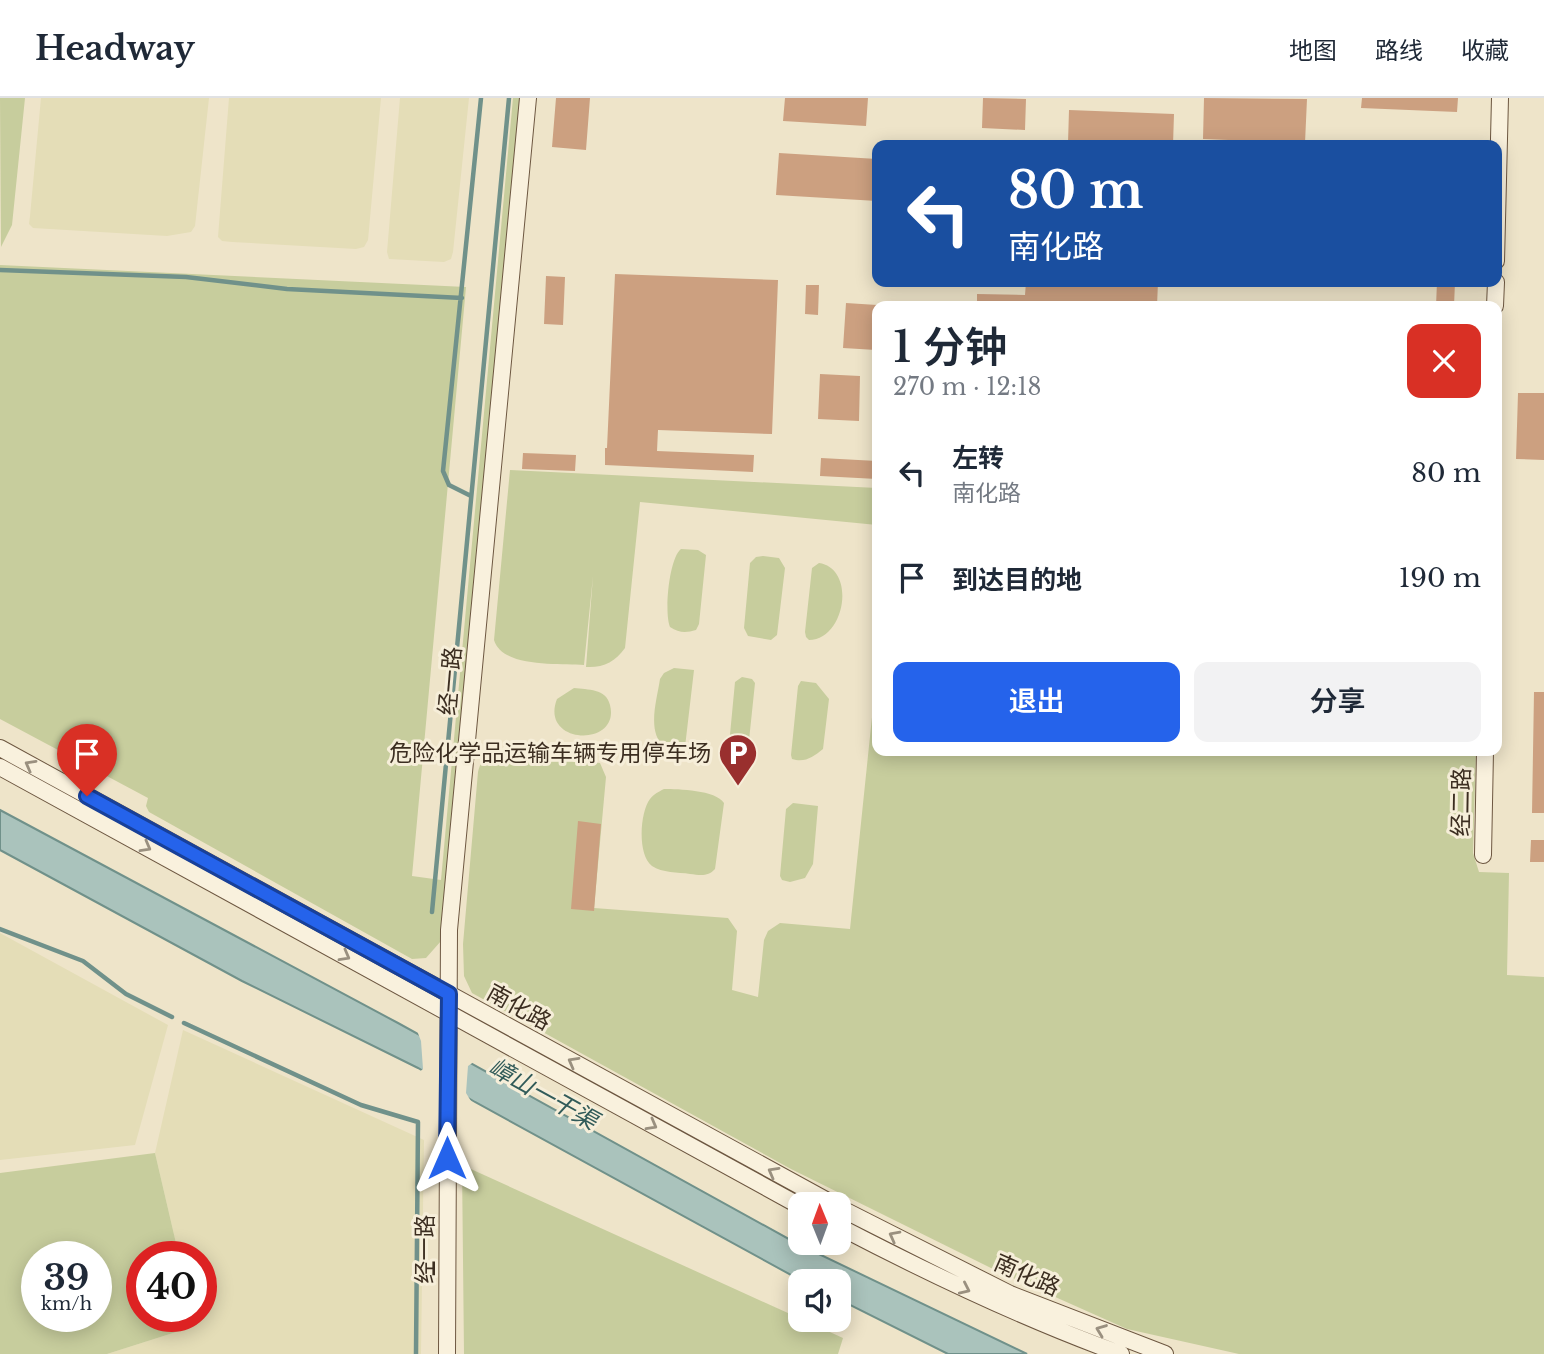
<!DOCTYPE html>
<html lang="zh">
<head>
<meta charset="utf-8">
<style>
  :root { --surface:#fff; --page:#f2f2f3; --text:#1f2937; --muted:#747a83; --line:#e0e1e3; --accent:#2563eb }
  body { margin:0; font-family:"Libre Baskerville","Noto Sans SC",serif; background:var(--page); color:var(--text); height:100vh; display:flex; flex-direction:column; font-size:26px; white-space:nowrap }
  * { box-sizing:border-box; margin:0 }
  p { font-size:23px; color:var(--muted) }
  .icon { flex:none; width:38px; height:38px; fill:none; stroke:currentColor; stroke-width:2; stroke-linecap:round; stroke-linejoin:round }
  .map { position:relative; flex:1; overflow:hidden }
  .sheet { position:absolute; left:872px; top:203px; width:630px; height:455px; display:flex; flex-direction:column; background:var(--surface); border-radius:14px; box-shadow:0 4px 18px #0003 }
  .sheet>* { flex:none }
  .top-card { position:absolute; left:872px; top:42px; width:630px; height:147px; border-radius:14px; box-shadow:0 4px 18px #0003; background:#1a4fa0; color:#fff; overflow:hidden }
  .needle { width:46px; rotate:359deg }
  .buttons { position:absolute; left:788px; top:1094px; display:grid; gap:14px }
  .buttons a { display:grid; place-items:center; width:63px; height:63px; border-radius:14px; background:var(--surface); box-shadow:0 4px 18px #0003; font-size:35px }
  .speed { position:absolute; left:21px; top:1143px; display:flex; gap:14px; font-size:35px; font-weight:700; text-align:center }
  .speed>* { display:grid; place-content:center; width:91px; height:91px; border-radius:50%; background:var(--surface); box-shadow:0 4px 18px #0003; line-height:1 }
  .speed small { font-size:18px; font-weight:400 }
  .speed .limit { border:10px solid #d22; background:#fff; color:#111 }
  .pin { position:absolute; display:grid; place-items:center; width:60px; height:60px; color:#fff; margin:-72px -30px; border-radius:50% 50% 50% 0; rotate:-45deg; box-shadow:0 0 7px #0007 }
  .pin .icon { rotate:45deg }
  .me { position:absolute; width:77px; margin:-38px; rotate:0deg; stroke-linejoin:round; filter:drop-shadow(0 0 5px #0008) }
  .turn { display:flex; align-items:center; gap:24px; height:147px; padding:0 21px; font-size:32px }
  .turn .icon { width:91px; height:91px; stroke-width:2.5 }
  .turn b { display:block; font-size:49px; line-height:60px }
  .round { display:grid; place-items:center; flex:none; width:74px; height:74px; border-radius:14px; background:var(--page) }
  .summary { display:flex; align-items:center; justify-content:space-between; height:119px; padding:0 21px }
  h1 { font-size:42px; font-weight:600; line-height:52px }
  .primary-button { display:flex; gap:14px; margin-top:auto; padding:14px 21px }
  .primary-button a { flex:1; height:80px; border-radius:14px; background:var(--accent); color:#fff; font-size:28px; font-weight:600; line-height:80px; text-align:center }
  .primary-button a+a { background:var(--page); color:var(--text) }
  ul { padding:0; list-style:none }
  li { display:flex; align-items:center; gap:21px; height:105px; padding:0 21px }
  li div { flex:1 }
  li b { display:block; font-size:26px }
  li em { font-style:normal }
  header { display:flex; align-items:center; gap:42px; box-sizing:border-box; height:98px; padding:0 35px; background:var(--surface); border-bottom:2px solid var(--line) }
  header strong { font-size:33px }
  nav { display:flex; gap:38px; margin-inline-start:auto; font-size:24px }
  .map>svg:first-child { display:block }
  .farmland { fill:#e4ddb7 }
  .green { fill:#c7cd9d; fill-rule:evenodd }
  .water { fill:#aac3bc; stroke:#70918a; stroke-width:2 }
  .pier { fill:#eee4c9 }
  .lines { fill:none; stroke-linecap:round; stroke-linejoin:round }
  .stream { stroke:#70918a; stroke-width:4.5 }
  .building { fill:#cca080 }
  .secondary-casing { stroke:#6d5741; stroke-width:18 }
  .secondary { stroke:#f9f1dd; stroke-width:16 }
  .oneway { stroke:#9a907f }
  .route-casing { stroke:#184099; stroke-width:18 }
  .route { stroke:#2563eb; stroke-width:12 }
  .labels { text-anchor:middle; stroke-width:6; stroke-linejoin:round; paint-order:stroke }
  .street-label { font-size:23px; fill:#3c2e21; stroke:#f6eed9 }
  .poi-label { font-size:23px; fill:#3c2e21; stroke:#f6eed9; text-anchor:end }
  .water-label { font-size:24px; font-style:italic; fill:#315b59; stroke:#f6eed9 }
</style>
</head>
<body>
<header>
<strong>Headway</strong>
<nav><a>地图</a><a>路线</a><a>收藏</a></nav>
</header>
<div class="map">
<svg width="1544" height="1256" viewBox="0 0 1544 1256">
  <rect width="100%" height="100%" fill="#eee4c9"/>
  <path class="farmland" d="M41,0H209L195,128L191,134L167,138L33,130L29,126L30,118Z
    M229,0H381L368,142L364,149L356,151L232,144L222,143L218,139Z
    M400,0H469L453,154L451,161L444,164L389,161L387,154Z
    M0,835L168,927L135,1047L0,1062Z
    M183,932L424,1042L421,1256H107L195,1228L193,1218H201V1158H179L155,1055Z"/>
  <path class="green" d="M0,0H25L12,127L1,149Z
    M513,0H520L445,817L441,843L426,860L412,861L149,714L146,708L148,700L0,621V167L466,189L412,778L441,782Z
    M510,372L877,390V427L640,404L625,550C615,564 603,570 586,569L593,478L584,567C560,565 502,570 494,542Z
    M681,451L698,452L706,457L699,526L696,532C686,535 679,535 670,529C664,515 669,460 681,451Z
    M763,458L779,460L785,470L777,537L771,542L748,538L744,530L750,465L756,459Z
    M819,465C857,471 845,542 809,542L806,539L805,534L812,470Z
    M674,570L694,572L685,649C679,653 672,653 665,649C646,635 657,602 660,581L664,575Z
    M877,571V653H1476L1473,755L1479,774L1509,775L1507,877L1544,879V1256H1239L1127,1231L995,1172L791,1071L472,895L464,878L463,846L478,674C481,661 487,656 500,654L600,665L606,679L594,810L728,820L737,833L732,892L758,899L764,842L768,833L780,825L850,831Z
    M742,579L752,581L755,585L748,652L742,658L733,657L729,647L735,584Z
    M801,583L816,585L829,601L823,651C813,659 805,665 792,661L791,657L798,588Z
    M574,590C588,592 606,590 610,607C621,650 539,647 557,601Z
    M664,691C678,691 716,692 724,705L715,771C708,779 700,777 690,776C678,774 662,775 652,768C637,757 640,714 650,701C654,696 658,694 664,691Z
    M793,705L818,708L813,766L805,780L790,784L782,782L780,778L786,711Z
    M155,1055L179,1158H142V1218H193L195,1228L107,1256H0V1075ZM37,1158H96V1218H37Z
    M462,1067L843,1240L838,1256H464Z"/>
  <path class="water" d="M0,712L398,925L796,1145L1027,1256H948L838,1201V1183H802L475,1004L418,970L242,883L0,752Z"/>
  <path class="pier" d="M416,930L475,963L468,968L466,995L474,1008L418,975L423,971L421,943Z"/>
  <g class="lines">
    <path class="stream" d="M0,172L186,179L287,191L462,200
      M471,398L449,387L443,373L481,0
      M432,814L509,0
      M0,831L83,863L126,896L172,919
      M184,925L361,1007L418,1024L416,1256"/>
  </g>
  <path class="building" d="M556,0H590L586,52L552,49Z
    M785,0H868L866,28L783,23Z
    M983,0L1026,1L1025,32L982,30Z
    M1204,0L1307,1L1305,45L1203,41Z
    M1362,0H1458L1457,14L1361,10Z
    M1069,12L1174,16L1173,47L1068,45Z
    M779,55L877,61V103L776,97Z
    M615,176L778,182L772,336L658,332L657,353L754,357L753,374L605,367V350H607Z
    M546,178L565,179L563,227L544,226Z
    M1026,184H1158L1157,208H977V196L1025,197Z
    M1437,184H1455L1454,208H1436Z
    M806,187H819L818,217L805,216Z
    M846,205L877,207L876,252L843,250Z
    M820,276L860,278L859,323L818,321Z
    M1518,295H1544V362L1516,361Z
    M523,355L576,357L575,373L522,371Z
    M821,360L877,363V381L820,378Z
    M1534,594H1544V715H1532Z
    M578,723L601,726L594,813L571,811Z
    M1531,742H1544V764H1530Z"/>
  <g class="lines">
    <g class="secondary-casing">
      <path id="secondary" d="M1496,163L1500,0
        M1495,208L1496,184
        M0,650L833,1106
        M0,669L800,1108
        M1483,757L1485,653
        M838,1109L1010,1196L1165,1256
        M838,1128C930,1176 1024,1221 1121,1256
        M447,1256L449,832L528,0"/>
    </g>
    <use href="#secondary" class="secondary"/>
  </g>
  <defs><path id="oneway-chevron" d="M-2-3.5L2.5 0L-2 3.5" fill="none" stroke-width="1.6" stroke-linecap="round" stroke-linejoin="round" transform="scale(1.75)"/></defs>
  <g class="oneway">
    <use href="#oneway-chevron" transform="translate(30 667) rotate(-151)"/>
    <use href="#oneway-chevron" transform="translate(146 749) rotate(29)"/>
    <use href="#oneway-chevron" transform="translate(345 858) rotate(29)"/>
    <use href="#oneway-chevron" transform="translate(573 964) rotate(-151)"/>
    <use href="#oneway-chevron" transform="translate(652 1027) rotate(29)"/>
    <use href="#oneway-chevron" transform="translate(773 1074) rotate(-151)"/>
    <use href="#oneway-chevron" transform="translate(894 1138) rotate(-152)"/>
    <use href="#oneway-chevron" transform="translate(965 1191) rotate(25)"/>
    <use href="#oneway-chevron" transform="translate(1101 1232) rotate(-159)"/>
  </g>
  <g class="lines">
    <g class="route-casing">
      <path id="route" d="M87,698L449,896L447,1060"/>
    </g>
    <use href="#route" class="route"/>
  </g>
  <defs>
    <g id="parking-pin" transform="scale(2.0125)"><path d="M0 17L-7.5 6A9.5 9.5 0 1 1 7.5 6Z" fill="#992f2e" stroke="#f6eed9"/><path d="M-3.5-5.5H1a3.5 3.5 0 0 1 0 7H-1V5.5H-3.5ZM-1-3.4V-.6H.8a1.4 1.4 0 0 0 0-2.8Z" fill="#fff"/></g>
  </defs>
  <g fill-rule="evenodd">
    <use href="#parking-pin" x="738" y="655"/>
  </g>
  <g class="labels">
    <g class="street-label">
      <text transform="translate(450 583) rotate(-85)" y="8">经一路</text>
      <text transform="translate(1461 704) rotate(-89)" y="8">经二路</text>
      <text transform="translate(519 909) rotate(29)" y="8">南化路</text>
      <text transform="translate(425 1151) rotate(-90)" y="8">经一路</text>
      <text transform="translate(1027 1177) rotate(24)" y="8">南化路</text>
    </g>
    <g class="poi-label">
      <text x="711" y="663">危险化学品运输车辆专用停车场</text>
    </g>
    <g class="water-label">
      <text transform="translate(543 996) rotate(29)" y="8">嶂山一干渠</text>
    </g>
  </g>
</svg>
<div class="buttons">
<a><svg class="needle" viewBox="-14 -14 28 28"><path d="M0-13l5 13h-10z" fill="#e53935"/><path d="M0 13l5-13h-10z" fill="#747a83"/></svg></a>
<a><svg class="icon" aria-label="sound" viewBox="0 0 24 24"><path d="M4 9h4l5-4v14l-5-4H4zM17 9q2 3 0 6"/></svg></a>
</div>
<div class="speed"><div>39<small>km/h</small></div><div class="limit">40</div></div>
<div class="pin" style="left:87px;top:698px;background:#d93025"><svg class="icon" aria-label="arrive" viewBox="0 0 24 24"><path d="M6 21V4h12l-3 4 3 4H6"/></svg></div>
<svg class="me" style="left:447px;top:1060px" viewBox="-20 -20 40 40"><path d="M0-17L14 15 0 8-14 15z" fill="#2563eb" stroke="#fff" stroke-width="4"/></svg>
<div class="top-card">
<div class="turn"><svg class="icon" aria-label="left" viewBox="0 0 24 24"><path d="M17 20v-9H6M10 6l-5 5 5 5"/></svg><div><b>80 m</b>南化路</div></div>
</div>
<section class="sheet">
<div class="summary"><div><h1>1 分钟</h1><p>270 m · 12:18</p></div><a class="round" style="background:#d93025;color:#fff"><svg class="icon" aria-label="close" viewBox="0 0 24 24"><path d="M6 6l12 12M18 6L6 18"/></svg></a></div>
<ul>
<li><svg class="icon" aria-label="left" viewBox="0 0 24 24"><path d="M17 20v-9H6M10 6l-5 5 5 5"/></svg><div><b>左转</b><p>南化路</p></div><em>80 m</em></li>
<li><svg class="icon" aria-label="arrive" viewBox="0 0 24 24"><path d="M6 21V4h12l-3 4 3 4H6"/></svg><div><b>到达目的地</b></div><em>190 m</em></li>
</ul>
<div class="primary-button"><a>退出</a><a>分享</a></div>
</section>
</div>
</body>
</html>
